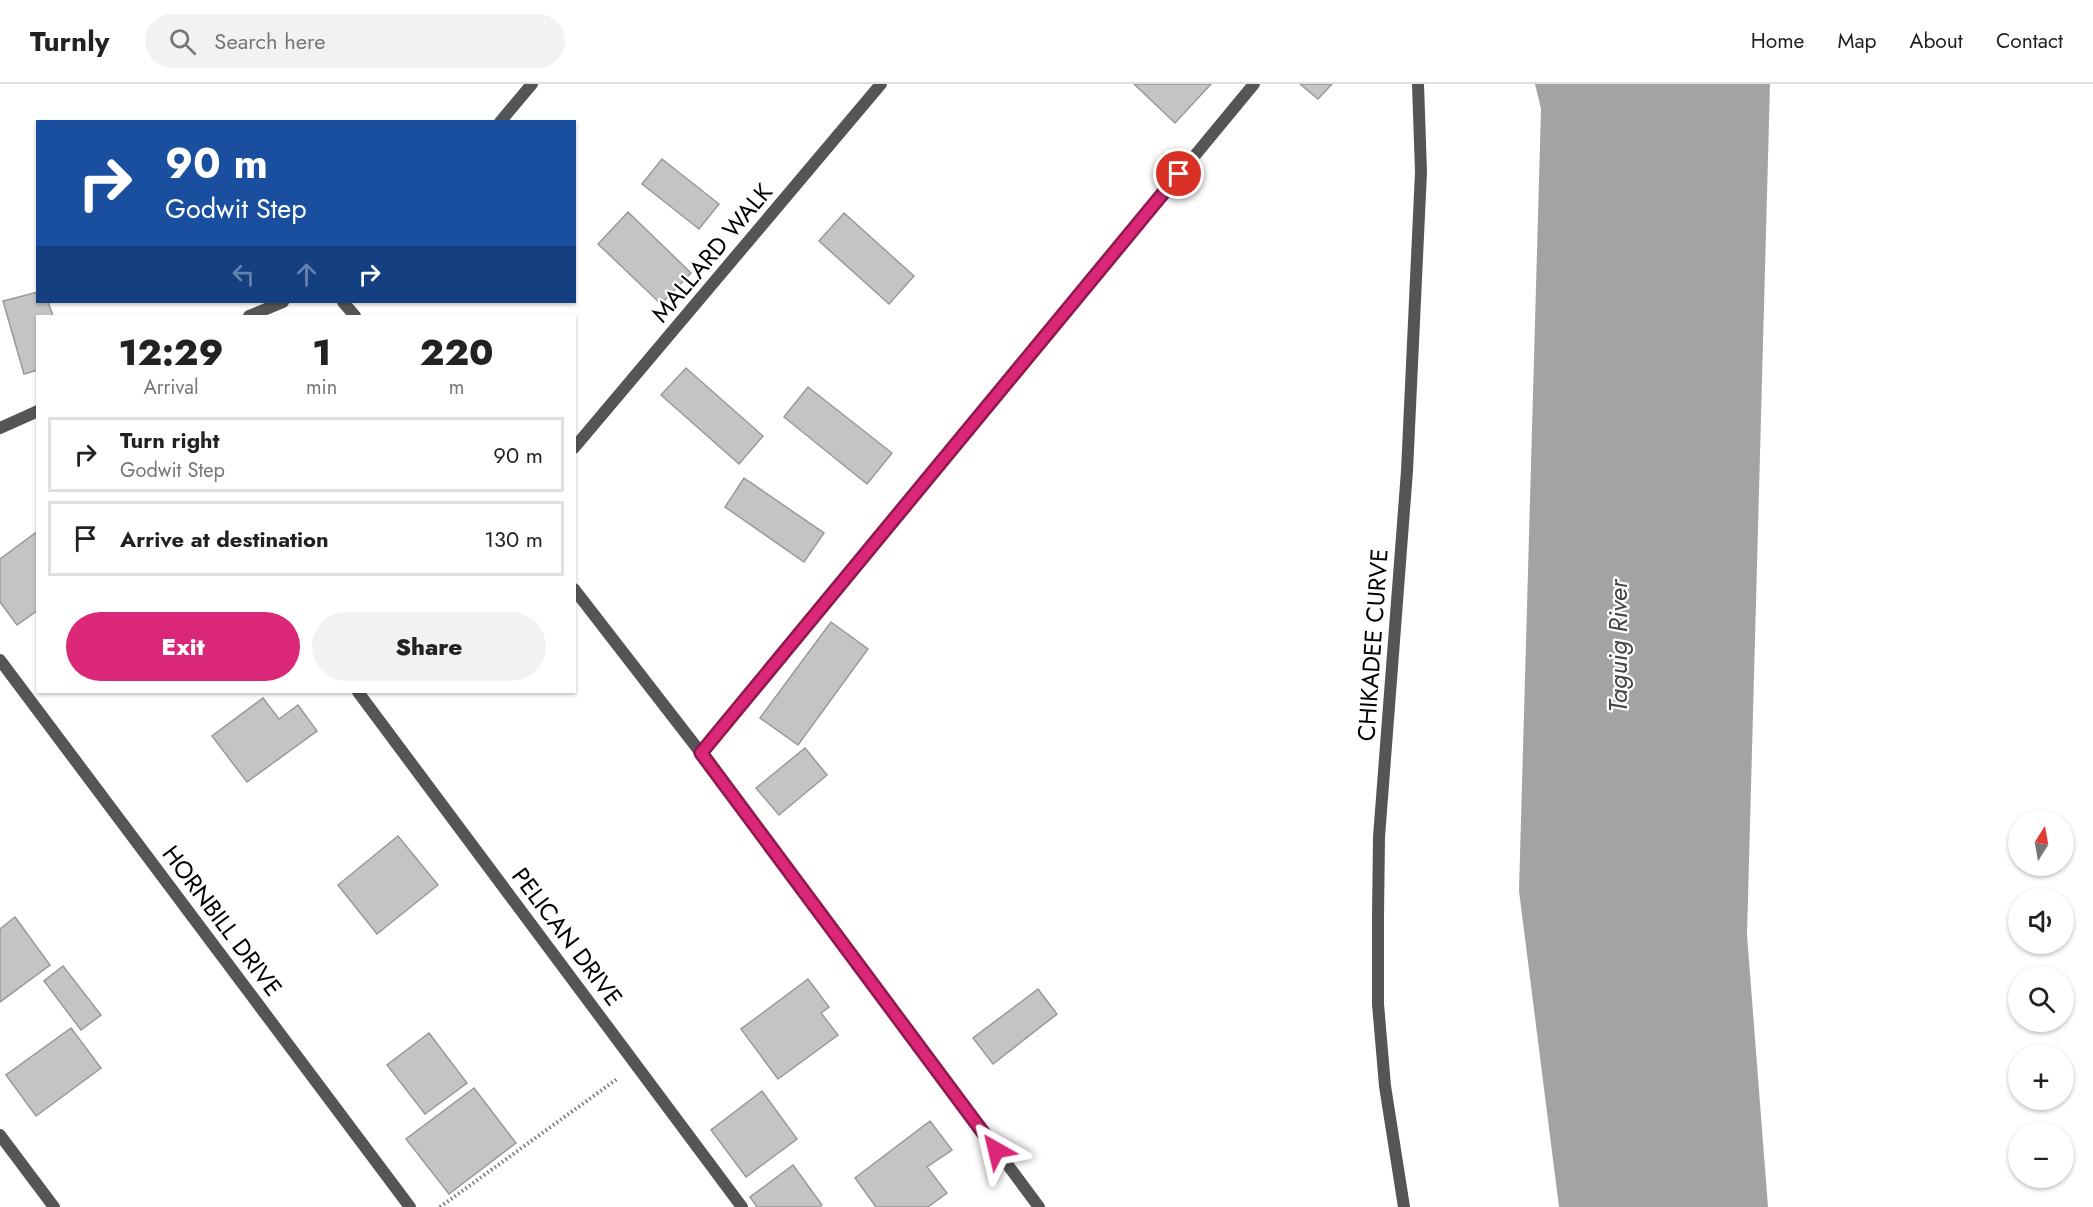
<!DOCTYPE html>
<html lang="en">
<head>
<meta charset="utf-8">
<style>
  :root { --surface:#fff; --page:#f2f2f2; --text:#222; --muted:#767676; --line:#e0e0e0; --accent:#db2777 }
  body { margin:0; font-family:Jost,sans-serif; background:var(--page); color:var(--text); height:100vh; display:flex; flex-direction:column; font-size:22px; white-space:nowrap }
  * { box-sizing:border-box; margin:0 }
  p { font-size:20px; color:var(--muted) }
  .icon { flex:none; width:33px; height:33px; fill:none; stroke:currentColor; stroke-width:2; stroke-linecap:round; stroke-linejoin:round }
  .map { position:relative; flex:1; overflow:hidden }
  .sheet { position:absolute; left:36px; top:231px; width:540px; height:378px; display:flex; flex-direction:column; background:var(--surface); border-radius:0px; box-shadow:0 2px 4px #0004 }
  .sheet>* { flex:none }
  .hud { position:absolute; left:36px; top:36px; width:540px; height:183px; border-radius:0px; box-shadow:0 2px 4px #0004; background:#1a4fa0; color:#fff; overflow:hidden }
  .needle { width:39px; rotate:11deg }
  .controls { position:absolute; left:2008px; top:726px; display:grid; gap:12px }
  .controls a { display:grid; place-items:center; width:66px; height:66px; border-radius:50%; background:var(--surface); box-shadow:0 2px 4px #0004; font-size:30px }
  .pin { position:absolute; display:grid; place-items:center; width:51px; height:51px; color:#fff; margin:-26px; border:3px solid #fff; border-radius:50%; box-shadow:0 2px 6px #0007 }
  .me { position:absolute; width:66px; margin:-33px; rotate:323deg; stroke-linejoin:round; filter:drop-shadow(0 0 4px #0008) }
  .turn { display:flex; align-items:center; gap:21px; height:126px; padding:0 30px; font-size:27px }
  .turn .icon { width:78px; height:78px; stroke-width:2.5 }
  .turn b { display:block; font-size:42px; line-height:51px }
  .lanes { display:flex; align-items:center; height:57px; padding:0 30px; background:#0003; justify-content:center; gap:30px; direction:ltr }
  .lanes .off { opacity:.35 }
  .eta { display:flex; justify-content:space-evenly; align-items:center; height:102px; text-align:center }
  .eta b { font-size:36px; font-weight:800; line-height:42px }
  .button { display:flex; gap:12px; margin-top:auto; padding:12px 30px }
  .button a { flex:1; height:69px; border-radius:36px; background:var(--accent); color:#fff; font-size:24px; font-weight:800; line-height:69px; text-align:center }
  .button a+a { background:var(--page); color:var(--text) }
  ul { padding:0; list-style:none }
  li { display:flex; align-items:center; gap:18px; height:75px; margin:0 12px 9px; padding:0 18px; border:3px solid var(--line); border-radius:0px }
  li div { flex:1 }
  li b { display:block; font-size:22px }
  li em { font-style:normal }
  header { display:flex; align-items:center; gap:36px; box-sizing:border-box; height:84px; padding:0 30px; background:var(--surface); border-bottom:2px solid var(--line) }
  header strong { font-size:28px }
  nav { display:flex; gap:33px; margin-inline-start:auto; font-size:21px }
  .search { width:420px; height:54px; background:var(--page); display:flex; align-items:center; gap:15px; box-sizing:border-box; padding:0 21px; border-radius:33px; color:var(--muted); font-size:22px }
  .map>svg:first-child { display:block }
  .water { fill:#a3a3a3 }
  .building { fill:#c4c4c4; stroke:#999; stroke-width:1.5 }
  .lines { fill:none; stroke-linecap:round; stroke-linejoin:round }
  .path { stroke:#777; stroke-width:4; stroke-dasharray:1.5 3; stroke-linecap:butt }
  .minor { stroke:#555; stroke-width:12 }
  .route-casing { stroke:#8e194d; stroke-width:15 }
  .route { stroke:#db2777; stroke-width:10 }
  .labels { text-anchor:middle; stroke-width:4.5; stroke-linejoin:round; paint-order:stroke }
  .street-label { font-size:24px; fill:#000; stroke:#fff }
  .water-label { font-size:26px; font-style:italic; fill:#444; stroke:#fff }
</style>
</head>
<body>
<header>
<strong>Turnly</strong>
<div class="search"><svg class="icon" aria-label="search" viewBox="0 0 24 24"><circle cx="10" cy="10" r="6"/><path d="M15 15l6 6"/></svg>Search here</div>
<nav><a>Home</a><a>Map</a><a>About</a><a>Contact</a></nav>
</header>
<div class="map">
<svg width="2093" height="1123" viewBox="0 0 2093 1123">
  <rect width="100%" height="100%" fill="#fff"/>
  <path class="water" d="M1535,0H1770L1747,851L1768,1123H1559L1519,807L1541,25Z"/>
  <path class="building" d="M1134,0H1211L1175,39Z
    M1300,0H1332L1318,15Z
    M662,75L719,120L699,145L642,100Z
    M628,128L691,189L661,220L598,160Z
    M844,129L914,192L889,220L819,157Z
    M38,208V218H48L53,232H38V286L24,290L3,217Z
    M686,284L763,352L739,380L661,311Z
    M808,303L892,369L867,400L784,333Z
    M744,394L824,449L804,478L725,423Z
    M38,447V526L17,541L0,518V475Z
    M831,538L868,565L798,661L760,634Z
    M263,614L279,635L298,621L317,647L247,698L212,652Z
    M805,664L827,691L779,731L756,704Z
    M398,752L438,801L377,850L338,801Z
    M15,833L50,881L0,918V845Z
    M63,882L101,931L81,946L44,897Z
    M808,895L829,923L821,929L838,951L778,995L741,945Z
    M1038,905L1057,930L993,980L973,954Z
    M71,944L101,984L36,1032L6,991Z
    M429,949L467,999L425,1030L387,981Z
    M474,1004L516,1059L449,1110L406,1055Z
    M762,1007L797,1055L746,1093L711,1046Z
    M930,1037L952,1066L927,1083L947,1109L928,1123H876L855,1094Z
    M793,1081L822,1121L819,1123H757L750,1113Z"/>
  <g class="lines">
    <path class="path" d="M440,1123L617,995"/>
    <path class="minor" d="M500,38L532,0
      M343,218L355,232
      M249,232L283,218
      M0,344L38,327
      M574,364L881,0
      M574,505L701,669L1039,1123
      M0,576L410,1123
      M358,608L742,1123
      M701,669L1254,0
      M0,1051L54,1123
      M1404,1123L1385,1002L1378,920V832L1379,753L1407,387L1421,88L1418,0"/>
  </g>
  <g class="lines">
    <g class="route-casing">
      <path id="route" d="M996,1066L701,669L1179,90"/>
    </g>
    <use href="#route" class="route"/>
  </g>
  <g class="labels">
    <g class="street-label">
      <text transform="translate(712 169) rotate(-50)" y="8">MALLARD WALK</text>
      <text transform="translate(1373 561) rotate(-86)" y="8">CHIKADEE CURVE</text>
      <text transform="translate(222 837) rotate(53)" y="8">HORNBILL DRIVE</text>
      <text transform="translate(567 853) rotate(53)" y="8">PELICAN DRIVE</text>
    </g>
    <g class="water-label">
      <text transform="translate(1618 562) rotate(-90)" y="9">Taguig River</text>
    </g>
  </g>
</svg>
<div class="controls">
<a><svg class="needle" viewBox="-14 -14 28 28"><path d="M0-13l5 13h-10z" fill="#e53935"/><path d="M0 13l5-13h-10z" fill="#767676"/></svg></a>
<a><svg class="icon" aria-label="sound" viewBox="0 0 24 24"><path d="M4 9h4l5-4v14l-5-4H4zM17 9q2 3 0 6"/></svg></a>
<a><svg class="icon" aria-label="search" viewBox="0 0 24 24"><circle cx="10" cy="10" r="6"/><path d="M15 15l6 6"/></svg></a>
<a>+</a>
<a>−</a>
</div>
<div class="pin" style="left:1179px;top:90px;background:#d93025"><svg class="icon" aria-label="arrive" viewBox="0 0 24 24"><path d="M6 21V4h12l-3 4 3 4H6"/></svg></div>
<svg class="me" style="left:996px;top:1066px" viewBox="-20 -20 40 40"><path d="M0-17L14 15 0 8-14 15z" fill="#db2777" stroke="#fff" stroke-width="4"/></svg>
<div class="hud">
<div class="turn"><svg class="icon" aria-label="right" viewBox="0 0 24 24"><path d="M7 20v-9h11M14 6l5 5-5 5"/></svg><div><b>90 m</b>Godwit Step</div></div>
<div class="lanes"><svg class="icon off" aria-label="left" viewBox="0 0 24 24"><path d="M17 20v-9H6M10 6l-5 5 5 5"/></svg><svg class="icon off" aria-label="ahead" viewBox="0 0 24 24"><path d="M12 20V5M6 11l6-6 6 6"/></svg><svg class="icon" aria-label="right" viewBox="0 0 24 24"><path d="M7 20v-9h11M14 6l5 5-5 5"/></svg></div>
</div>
<section class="sheet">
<div class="eta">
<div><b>12:29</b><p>Arrival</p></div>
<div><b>1</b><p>min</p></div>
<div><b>220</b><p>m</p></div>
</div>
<ul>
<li><svg class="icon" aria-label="right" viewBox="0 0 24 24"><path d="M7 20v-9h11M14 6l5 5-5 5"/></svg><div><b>Turn right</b><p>Godwit Step</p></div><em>90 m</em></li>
<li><svg class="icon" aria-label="arrive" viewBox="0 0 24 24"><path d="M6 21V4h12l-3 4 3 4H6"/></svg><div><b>Arrive at destination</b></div><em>130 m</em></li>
</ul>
<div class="button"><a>Exit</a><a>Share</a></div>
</section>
</div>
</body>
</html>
